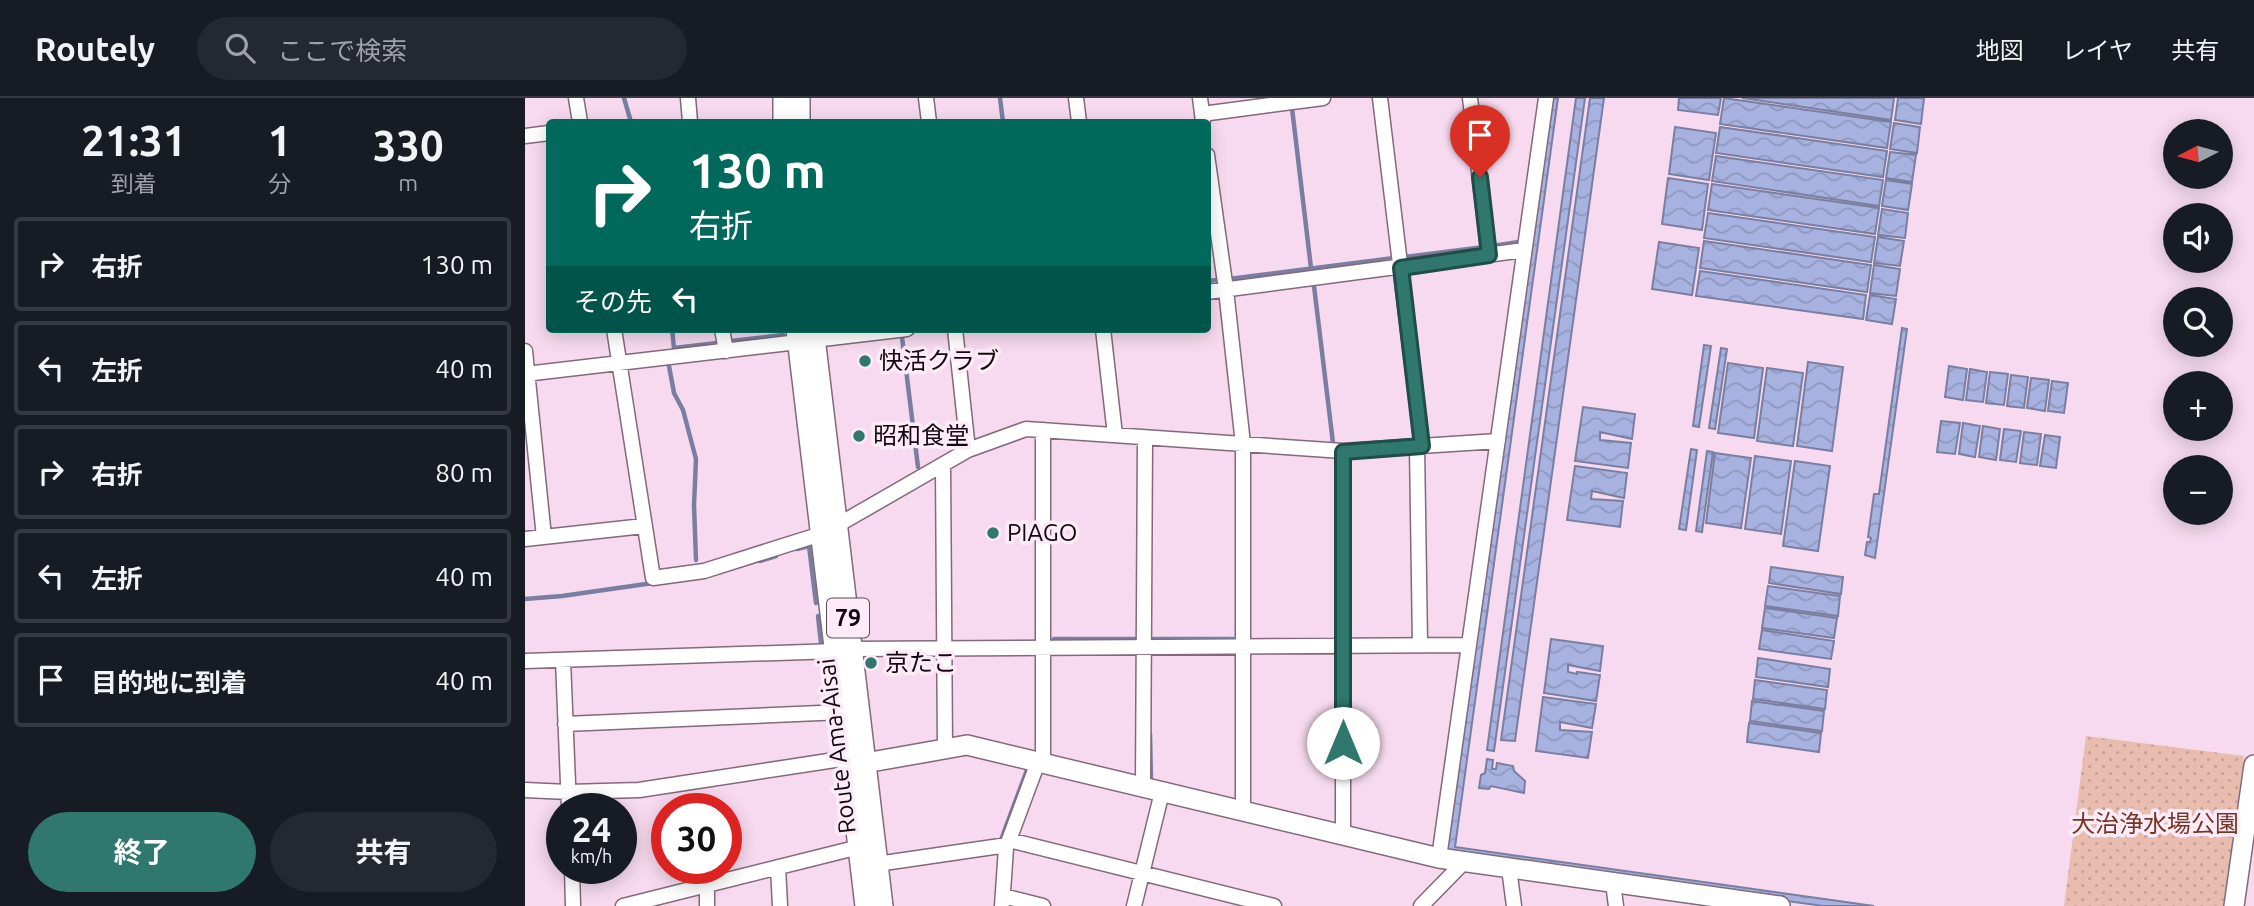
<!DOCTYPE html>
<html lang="ja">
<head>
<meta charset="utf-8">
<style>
  :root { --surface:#171b24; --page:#242831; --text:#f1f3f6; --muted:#9ea1a6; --line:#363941; --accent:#30776d }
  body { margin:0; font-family:Ubuntu,"Noto Sans JP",sans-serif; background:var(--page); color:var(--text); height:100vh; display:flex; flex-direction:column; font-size:26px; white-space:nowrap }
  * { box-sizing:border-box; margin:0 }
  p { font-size:23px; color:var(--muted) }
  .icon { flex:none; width:38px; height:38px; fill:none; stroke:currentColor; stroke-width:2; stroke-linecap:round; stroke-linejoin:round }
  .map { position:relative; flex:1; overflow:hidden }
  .side { display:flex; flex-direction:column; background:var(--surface); width:525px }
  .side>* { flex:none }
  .banner { position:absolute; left:21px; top:21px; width:665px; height:214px; border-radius:7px; box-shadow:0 4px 18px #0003; background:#00695c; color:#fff; overflow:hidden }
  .needle { width:46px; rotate:264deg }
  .tools { position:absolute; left:1638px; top:21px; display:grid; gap:14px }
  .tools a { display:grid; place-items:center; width:70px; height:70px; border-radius:50%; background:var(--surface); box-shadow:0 4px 18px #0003; font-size:35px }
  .speed { position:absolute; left:21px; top:695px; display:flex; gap:14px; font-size:35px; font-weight:700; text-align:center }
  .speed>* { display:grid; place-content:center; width:91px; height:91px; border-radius:50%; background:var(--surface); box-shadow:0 4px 18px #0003; line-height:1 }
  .speed small { font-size:18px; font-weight:400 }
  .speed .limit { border:10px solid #d22; background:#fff; color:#111 }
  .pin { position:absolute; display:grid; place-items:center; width:60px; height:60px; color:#fff; margin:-72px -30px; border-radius:50% 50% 50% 0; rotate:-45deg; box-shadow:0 0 7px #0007 }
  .pin .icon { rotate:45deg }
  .me { position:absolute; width:77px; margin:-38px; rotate:0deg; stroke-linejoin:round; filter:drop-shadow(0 0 5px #0008) }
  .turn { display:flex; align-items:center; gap:24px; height:147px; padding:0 28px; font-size:32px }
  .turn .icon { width:91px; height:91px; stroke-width:2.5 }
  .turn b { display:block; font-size:49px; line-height:60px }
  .then { display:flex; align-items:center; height:66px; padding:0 28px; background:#0003; gap:14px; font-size:26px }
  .eta { display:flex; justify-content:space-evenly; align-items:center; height:119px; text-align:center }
  .eta b { font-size:42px; font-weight:700; line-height:49px }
  .primary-button { display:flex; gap:14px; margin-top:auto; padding:14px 28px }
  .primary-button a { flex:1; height:80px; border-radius:42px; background:var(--accent); color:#fff; font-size:28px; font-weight:700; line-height:80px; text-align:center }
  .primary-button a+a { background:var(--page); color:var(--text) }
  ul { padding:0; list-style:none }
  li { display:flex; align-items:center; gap:21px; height:94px; margin:0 14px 10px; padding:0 14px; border:4px solid var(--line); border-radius:7px }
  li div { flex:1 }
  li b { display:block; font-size:26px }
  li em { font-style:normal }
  header { display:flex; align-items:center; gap:42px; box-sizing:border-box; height:98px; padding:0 35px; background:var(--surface); border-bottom:2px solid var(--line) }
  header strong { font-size:33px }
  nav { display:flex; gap:38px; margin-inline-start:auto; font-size:24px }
  .search { width:490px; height:63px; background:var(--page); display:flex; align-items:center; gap:18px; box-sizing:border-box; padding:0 24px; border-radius:38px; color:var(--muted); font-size:26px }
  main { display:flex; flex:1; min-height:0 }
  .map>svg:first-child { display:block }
  .park { fill:url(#park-dots) }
  .water { fill:url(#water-waves); stroke:#7a7fa2; stroke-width:2 }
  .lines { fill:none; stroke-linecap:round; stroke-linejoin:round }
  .stream { stroke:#7a7fa2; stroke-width:4.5 }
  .street-casing { stroke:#82697b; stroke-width:17 }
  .secondary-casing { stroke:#82697b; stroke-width:22 }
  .primary-casing { stroke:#82697b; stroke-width:24 }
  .street { stroke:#fff; stroke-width:14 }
  .secondary { stroke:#fff; stroke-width:19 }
  .primary { stroke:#fff; stroke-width:21 }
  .route-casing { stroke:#1f4d47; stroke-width:18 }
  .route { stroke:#30776d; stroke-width:12 }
  .poi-dot { fill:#30776d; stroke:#fdebf8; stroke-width:2.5 }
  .labels { text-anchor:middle; stroke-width:7; stroke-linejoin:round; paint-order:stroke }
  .shield { fill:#fdebf8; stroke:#584d56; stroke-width:2 }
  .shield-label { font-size:23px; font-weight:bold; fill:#120910 }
  .poi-label { font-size:24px; fill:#120910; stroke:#fdebf8; text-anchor:start }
  .street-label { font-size:24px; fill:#120910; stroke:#fdebf8 }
  .park-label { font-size:24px; fill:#763523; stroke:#fdebf8 }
</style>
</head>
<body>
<header>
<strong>Routely</strong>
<div class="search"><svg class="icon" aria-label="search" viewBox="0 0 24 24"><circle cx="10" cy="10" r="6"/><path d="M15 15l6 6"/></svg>ここで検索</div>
<nav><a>地図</a><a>レイヤ</a><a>共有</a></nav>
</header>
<main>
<section class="side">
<div class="eta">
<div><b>21:31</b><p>到着</p></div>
<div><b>1</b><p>分</p></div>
<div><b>330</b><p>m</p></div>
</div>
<ul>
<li><svg class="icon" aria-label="right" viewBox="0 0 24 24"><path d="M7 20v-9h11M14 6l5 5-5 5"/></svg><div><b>右折</b></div><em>130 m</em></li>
<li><svg class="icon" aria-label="left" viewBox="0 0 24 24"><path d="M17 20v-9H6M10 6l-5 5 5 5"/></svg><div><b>左折</b></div><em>40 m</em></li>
<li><svg class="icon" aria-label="right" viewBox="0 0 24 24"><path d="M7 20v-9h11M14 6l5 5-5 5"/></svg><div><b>右折</b></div><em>80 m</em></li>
<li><svg class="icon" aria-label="left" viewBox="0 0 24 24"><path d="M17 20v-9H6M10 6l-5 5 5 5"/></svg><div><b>左折</b></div><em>40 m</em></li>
<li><svg class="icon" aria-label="arrive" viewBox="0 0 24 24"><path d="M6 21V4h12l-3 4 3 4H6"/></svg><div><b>目的地に到着</b></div><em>40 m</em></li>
</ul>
<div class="primary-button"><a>終了</a><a>共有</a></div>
</section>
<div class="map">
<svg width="1729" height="808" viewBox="0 0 1729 808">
  <defs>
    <pattern id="park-dots" width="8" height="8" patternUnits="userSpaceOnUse" patternTransform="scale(1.75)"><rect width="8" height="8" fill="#e9bcb0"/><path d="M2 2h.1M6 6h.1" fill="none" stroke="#c7a096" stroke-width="1.8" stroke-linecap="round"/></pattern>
    <pattern id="water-waves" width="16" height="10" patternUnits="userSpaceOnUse" patternTransform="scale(1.75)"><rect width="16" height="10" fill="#a7b2e0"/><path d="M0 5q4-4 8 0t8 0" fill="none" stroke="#8f98bf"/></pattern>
  </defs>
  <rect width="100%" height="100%" fill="#f7daef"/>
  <path class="park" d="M1561,638L1719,658L1699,808H1539Z"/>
  <path class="water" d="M1026,0H1033L930,749L1349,808H1298L922,755Z
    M1051,0H1060L969,653L962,652Z
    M1065,0H1079L990,643L976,642Z
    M1154,0H1196L1193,17L1153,12Z
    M1199,0L1366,24L1362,50L1195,26Z
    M1217,0H1369L1366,22Z
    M1373,0H1399L1396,26L1370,22Z
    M1369,25L1395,29L1392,55L1365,51Z
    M1150,29L1191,35L1184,82L1144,76Z
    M1195,29L1362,53L1358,79L1191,55Z
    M1365,54L1391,57L1387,84L1361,80Z
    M1191,58L1358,82L1354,108L1187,83Z
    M1143,80L1183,86L1177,132L1137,126Z
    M1361,82L1387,86L1383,112L1357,108Z
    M1187,86L1354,110L1350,136L1183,112Z
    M1357,111L1383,115L1380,140L1353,137Z
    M1183,115L1350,139L1346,164L1179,140Z
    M1353,139L1379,143L1375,168L1349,165Z
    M1179,143L1346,167L1342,194L1175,170Z
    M1134,144L1174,150L1167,197L1127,191Z
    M1349,167L1375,171L1371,198L1345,195Z
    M1175,173L1341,197L1338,221L1171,198Z
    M1345,197L1371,201L1367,226L1341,222Z
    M1377,230L1382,231L1350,460L1340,457L1342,444H1345L1346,440L1343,439L1349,396H1354Z
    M1179,247L1186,248L1174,329L1168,328Z
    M1196,250L1202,251L1190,331L1184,330Z
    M1283,264L1318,269L1307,353L1272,348Z
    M1203,265L1238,270L1229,340L1193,335Z
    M1424,268L1442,271L1438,302L1420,299Z
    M1242,270L1278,275L1268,348L1232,343Z
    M1445,271L1462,274L1458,304L1441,302Z
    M1465,274L1483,276L1479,307L1461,305Z
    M1486,277L1503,279L1499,310L1482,308Z
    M1506,280L1524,282L1520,313L1502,310Z
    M1527,283L1543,285L1539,315L1523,313Z
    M1058,309L1110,316L1107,341L1075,334V342L1106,345L1103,370L1050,363Z
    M1416,323L1435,325L1430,356L1412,354Z
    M1438,325L1455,328L1450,359L1434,356Z
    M1458,328L1475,331L1471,362L1454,359Z
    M1479,331L1496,333L1491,364L1475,362Z
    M1499,334L1516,336L1512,367L1495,365Z
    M1520,337L1535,339L1531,370L1515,368Z
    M1166,351L1172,352L1161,432L1154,431Z
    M1182,353L1188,354L1177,434L1171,433Z
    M1190,355L1226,360L1216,430L1181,425Z
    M1230,358L1266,363L1256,436L1220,431Z
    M1270,363L1305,368L1293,453L1258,448Z
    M1050,368L1102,375L1099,400L1067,393L1066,401L1098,403L1095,429L1042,422Z
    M1246,469L1318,479L1316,496L1244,485Z
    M1243,488L1315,498L1313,518L1240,508Z
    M1240,510L1312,520L1309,540L1237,530Z
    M1237,532L1309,543L1306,561L1234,551Z
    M1026,541L1078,548L1075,573L1043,567V574L1052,576V574L1075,577L1071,603L1019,595Z
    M1233,560L1305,571L1303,589L1231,579Z
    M1230,582L1302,592L1300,611L1228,601Z
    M1018,599L1071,606L1067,630L1035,624V632L1067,634L1063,660L1011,653Z
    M1227,603L1299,613L1297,633L1225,623Z
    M1224,625L1296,635L1294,654L1222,644Z
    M962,661L968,662L967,671H971L972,665L988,668L989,673L1000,683L999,695L966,688L964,691L954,690L956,677L960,675Z"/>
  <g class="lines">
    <path class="stream" d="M99,0L106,24
      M475,0L478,24
      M767,10L786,170
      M967,148L994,144
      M880,159L959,149
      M704,181L869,160
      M682,183L693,182
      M789,188L808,345
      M147,231L149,250L192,245
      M300,231H302
      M377,239L393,369
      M206,243L258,237
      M144,268L149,295L158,312L171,361L169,407L171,462
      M272,451L284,448L291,505
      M235,463L251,458
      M0,501L37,498L128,485
      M293,518L296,545
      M529,541H611
      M628,541H708
      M298,559L303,610
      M625,636L626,681
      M476,742L502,672"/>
    <g class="street-casing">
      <path id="street" d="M51,0L55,24
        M163,0L165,24
        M401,0L404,24
        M551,0L554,24
        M675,0L678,23
        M855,0L897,348
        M945,0L964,157
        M677,16L798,0
        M0,38L24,35
        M682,57L701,192L718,346V713
        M682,194L999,152
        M89,231L128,480L179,473L296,436
        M197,231L201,253
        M430,231L443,352
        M578,231L590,337
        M289,242L382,231
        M0,253L19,439
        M0,276L273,244
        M518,332V665
        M892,348L895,547
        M818,353V737
        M418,367L420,651
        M311,428L443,352L501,331L818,353L973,343
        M0,441L119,428
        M326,551L944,547
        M38,562L44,710
        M0,563L311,553
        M40,626L318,614
        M618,689L620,340
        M0,692L43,694L114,692L323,660
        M484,742L749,808
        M914,760L1021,0
        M352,766L482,747
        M253,769L255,808
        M47,770L48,808
        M984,770L989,808
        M1088,785L1091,808
        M182,787V808
        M478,798L518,808
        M98,808L334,749
        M477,808L481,750L513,664
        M609,808L637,694
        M896,808L939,764"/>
    </g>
    <g class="secondary-casing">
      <path id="secondary" d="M324,661L340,665L442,647L914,760L1255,808
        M1709,808L1729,667"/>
    </g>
    <g class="primary-casing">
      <path id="primary" d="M259,24V0
        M274,24V0
        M272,231L341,808
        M288,231L357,808"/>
    </g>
    <use href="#street" class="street"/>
    <use href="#secondary" class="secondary"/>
    <use href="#primary" class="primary"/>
  </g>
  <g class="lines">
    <g class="route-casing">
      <path id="route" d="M818,645V354L897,348L876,170L964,157L955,79"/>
    </g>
    <use href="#route" class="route"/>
  </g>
  <g class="poi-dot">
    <circle cx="340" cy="263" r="7"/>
    <circle cx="334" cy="338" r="7"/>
    <circle cx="468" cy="435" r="7"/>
    <circle cx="346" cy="565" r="7"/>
  </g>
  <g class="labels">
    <rect class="shield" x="302" y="500.5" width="42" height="39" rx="5"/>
    <g class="shield-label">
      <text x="323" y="528">79</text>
    </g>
    <g class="poi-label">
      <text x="354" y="271">快活クラブ</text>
      <text x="348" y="346">昭和食堂</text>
      <text x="482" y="443">PIAGO</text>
      <text x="360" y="573">京たこ</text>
    </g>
    <g class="street-label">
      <text transform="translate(312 648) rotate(-97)" y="8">Route Ama-Aisai</text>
    </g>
    <g class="park-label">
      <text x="1630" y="734">大治浄水場公園</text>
    </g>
  </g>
</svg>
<div class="tools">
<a><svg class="needle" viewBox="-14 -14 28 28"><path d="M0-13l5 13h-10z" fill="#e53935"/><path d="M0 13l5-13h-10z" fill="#9ea1a6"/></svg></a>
<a><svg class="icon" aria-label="sound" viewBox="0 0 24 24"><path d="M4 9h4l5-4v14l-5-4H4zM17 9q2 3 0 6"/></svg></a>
<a><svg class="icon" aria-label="search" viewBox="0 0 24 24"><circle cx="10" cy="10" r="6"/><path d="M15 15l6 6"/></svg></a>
<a>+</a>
<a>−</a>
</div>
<div class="speed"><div>24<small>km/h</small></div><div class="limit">30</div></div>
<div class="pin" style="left:955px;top:79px;background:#d93025"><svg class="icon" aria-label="arrive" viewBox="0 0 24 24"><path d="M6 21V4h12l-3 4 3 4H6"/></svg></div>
<svg class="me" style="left:818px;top:645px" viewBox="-20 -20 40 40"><circle r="19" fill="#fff"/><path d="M0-13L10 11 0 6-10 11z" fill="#30776d"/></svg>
<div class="banner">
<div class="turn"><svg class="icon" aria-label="right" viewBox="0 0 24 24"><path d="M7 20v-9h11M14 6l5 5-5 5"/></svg><div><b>130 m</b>右折</div></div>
<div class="then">その先<svg class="icon" aria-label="left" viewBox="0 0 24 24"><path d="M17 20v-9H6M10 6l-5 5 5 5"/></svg></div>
</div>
</div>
</main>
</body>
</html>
